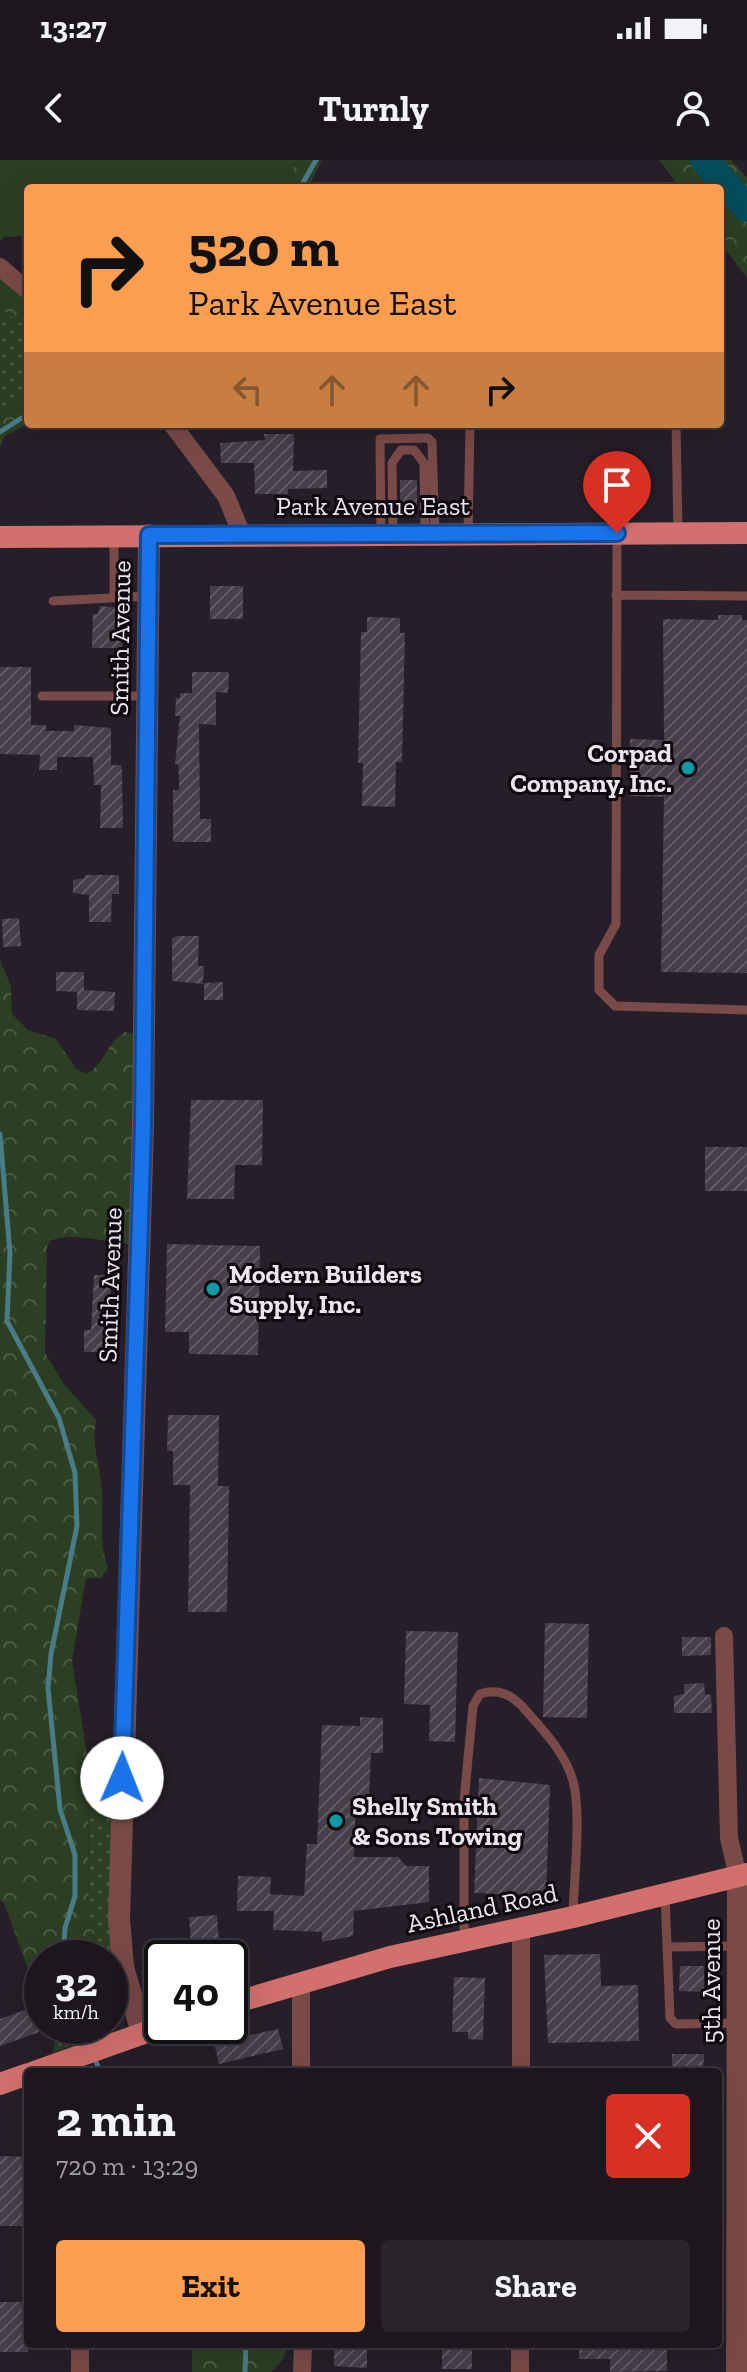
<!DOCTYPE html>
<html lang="en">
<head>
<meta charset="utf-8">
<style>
  :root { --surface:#1c171f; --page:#29242c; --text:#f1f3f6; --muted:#a09fa4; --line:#3a363d; --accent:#fb9e50 }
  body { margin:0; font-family:"Zilla Slab",serif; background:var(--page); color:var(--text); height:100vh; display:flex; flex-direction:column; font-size:30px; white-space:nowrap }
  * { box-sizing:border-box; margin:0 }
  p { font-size:26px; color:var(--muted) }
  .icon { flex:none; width:44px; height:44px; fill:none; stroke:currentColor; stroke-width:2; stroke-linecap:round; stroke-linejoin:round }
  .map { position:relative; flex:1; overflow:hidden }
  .details { position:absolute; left:24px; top:1908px; width:698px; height:280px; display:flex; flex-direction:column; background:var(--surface); border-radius:8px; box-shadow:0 8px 32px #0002,0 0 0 2px var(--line) }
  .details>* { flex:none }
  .banner { position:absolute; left:24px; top:24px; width:700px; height:244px; border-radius:8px; box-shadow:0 8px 32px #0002,0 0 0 2px var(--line); background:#fb9e50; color:#111; overflow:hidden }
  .speed { position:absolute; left:24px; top:1780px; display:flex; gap:16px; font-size:40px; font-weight:700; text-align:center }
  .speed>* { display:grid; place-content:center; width:104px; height:104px; border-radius:50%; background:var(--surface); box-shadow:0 8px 32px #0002,0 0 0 2px var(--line); line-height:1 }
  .speed small { font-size:20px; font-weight:400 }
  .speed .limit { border:4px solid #111; border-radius:12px; background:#fff; color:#111 }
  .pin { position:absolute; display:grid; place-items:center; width:68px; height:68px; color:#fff; margin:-82px -34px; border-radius:50% 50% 50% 0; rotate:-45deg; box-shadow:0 0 8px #0007 }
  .pin .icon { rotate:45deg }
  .me { position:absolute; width:88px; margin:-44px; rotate:1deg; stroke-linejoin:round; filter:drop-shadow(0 0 6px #0008) }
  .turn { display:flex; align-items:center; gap:28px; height:168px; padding:0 32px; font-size:36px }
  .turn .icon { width:104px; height:104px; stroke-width:2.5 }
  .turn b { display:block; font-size:56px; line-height:68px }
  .lanes { display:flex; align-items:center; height:76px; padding:0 32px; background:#0003; justify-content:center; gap:40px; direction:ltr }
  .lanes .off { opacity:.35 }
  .round { display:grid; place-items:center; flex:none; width:84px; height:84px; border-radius:8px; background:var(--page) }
  .summary { display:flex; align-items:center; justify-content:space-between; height:136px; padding:0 32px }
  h1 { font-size:48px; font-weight:800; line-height:60px }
  .button { display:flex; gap:16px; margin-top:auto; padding:16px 32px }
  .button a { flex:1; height:92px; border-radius:8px; background:var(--accent); color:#111; font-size:32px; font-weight:800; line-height:92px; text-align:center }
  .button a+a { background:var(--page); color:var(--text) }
  .status { display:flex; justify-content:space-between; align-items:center; height:56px; padding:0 40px; background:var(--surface); direction:ltr }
  .status svg { height:22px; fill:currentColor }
  header { display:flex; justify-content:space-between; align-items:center; height:104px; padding:0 32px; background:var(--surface); font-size:36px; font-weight:800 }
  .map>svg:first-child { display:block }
  .grass { fill:url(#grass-dots) }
  .forest { fill:url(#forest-crowns) }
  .green { fill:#2c3f23 }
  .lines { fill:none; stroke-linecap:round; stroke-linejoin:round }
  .stream { stroke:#497b88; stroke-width:5 }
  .river { stroke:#034d5d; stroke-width:28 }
  .building { fill:url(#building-hatch) }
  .service { stroke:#7a4a48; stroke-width:9 }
  .minor { stroke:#7a4a48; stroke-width:18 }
  .tertiary { stroke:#7a4a48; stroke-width:22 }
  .primary { stroke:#d1706c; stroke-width:22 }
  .route-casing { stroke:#114b97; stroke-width:20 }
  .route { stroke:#1a73e8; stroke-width:14 }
  .culture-dot { fill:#0f9aa8; stroke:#0d0a0f; stroke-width:3 }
  .labels { text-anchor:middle; stroke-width:6; stroke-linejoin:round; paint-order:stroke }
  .street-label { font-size:26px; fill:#ebe6ed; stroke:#0d0a0f }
  .poi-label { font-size:26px; font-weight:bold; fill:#ebe6ed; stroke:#0d0a0f; text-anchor:start }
</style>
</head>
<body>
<div class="status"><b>13:27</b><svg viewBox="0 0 49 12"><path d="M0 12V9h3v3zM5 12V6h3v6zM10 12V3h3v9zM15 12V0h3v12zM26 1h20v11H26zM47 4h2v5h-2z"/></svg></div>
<header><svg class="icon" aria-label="back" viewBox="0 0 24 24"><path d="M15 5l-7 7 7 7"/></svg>Turnly<svg class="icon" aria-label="person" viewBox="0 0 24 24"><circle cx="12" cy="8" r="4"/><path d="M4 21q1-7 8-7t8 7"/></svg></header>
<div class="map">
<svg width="747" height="2212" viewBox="0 0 747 2212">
  <defs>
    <pattern id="grass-dots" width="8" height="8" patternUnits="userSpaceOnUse" patternTransform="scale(2)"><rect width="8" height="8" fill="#2c3f23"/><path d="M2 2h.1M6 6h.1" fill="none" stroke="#4b5b43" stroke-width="1.8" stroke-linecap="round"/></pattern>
    <pattern id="forest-crowns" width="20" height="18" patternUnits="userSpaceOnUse" patternTransform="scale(2)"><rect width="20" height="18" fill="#2c3f23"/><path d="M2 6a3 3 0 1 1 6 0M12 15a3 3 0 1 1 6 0" fill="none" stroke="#4b5b43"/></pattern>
    <pattern id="building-hatch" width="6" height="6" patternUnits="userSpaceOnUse" patternTransform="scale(2)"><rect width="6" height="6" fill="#463e49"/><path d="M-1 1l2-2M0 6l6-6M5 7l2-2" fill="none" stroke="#615a64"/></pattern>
  </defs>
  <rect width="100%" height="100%" fill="#261f29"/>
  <path class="grass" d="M0,148L28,168V238L0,256Z
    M88,1601H116L112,1806L119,1842L115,1870L53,1893L56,1874L64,1876L87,1866H110V1798H96L89,1759Z"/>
  <path class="forest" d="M301,0H322L308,28H272Z
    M659,0H731L747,18V118L720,82V28H680Z
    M0,117L28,141V168L0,148Z
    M28,238V264L5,276L0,287V256Z
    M0,800L11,826L12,854L28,870L56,879L76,909L87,914C106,902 106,883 125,872L135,874L132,1084C105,1083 74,1071 50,1081L47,1087L45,1193L64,1224L96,1260C92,1288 98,1296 101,1322C105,1353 97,1378 108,1408L101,1418H86L72,1501L88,1601L89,1759L96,1798H42V1847L4,1743L0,1740Z
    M192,2184H287C287,2197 280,2203 272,2212H192Z"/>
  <path class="green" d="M0,0H301L272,28H28V76L4,77L0,82Z"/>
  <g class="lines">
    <path class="stream" d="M300,28L316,0
      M0,272L28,254
      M0,974L10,1093L7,1161L59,1258L75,1313L77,1366L51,1494L48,1528L60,1649L75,1695V1736L65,1768L63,1798
      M80,1866L89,1887
      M93,1896L101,1912
      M245,2212L246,2184"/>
    <path class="river" d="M704,0L747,48"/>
  </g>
  <path class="building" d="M264,274H294L293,311L327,310V328L288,329V334H255L254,303H221L220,283L265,280Z
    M400,320H417V350H400Z
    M210,426H243V459H210Z
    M100,446L123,448L122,488H92L93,454H98Z
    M718,455H742V460H747V813L661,812L664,637L629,636L630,579L664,580L663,459L718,460Z
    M367,457L400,458V473H405L402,602H396L395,647L362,646L363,603H358L361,472H367Z
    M0,507H31V565H46V571H74V565L111,568V605H121L122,611L123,668H100L101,625H94L93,597H57V610H39L40,595L0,594Z
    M192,512H229L228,533L216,532V565L199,564L200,659H211V682H173V630H179V616L178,604H175L180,556H175L176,538H180V533H192Z
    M85,715H119V734H112L111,762H89V735L73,733V720L85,718Z
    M19,758L21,786L3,787L2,759Z
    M178,776H199L198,806H204L203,824L172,821V778Z
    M56,812H84V830L115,832L114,851L77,850V832L56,831Z
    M223,822V840H204V823Z
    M191,940H263L262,1005H235L234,1039H187Z
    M705,987H747V1031H705Z
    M167,1084L260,1086L258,1195L189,1194V1172H165Z
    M94,1115H108L111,1126L108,1192H84V1170H91Z
    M168,1255H219L218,1326H229L227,1452H188L190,1325H173V1291H167Z
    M545,1463L589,1464L587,1558L543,1557Z
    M406,1471L458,1472L455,1582L429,1581L430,1545L404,1544Z
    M682,1477H711V1495L682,1496Z
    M704,1523L705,1534L711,1535L712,1553H674V1536L684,1534V1524Z
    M360,1557L383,1558V1593H371L369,1638L356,1637L354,1697H398L406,1706H429V1742L354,1751L353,1776L322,1782V1772L273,1770L274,1751H237L238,1716L271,1717L270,1734L304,1736L307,1684H317L322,1565L360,1566Z
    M479,1618L550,1625L546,1736L474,1733Z
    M217,1755L220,1798H192L189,1757Z
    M600,1794L601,1826L638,1825L639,1881L548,1883L544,1795Z
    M680,1806H704V1832L679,1831Z
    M454,1817L485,1818L483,1880L468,1879V1872H452Z
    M39,1845L42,1871L0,1886V1859Z
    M278,1869L283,1889L219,1904L214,1883Z
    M672,1894H704L703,1912L672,1909Z
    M0,1996L28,1997V2066H0Z
    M0,2142H28V2192H0Z
    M346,2184H367V2208L334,2206V2190Z
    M579,2184H667V2211L610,2212V2199H579Z
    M442,2188H472V2209H442Z"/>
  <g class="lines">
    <path class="service" d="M676,264L678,373
      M468,373L470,264
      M617,373L616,764L599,795V830L615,846L747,850
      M381,374L380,279L428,278L432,282L435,374
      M393,374L392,303L401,290H414L424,303L425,374
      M616,435L747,436
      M114,436V376
      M53,441L149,436
      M42,536H146
      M665,1736L670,1858L676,1864L736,1863
      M464,1780V1641L473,1546L480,1534C501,1527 515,1537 528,1553C546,1573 568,1597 574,1625C581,1659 574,1718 573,1755
      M669,1787L737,1786"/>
    <path class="minor" d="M0,107L28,131
      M172,264L226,336L242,375
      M724,1476L729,1678L738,1717
      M301,1822V1912
      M521,1912V1768
      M80,2212V2184
      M302,2212L303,2184
      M520,2212V2184"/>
    <path class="tertiary" d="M142,1873L123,1807L119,1759L143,967L149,375
      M737,2212L738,1717"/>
    <path class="primary" d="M0,377L747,373
      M230,1844L390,1797L573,1757L747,1714
      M34,1912L164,1866
      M0,1924L28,1914"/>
  </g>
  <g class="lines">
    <g class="route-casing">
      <path id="route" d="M122,1618L143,967L149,375L617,373"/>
    </g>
    <use href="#route" class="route"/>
  </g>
  <g class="culture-dot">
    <circle cx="688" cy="608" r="8"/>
    <circle cx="213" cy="1129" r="8"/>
    <circle cx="336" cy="1661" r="8"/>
  </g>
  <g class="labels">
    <g class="street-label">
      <text x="373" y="355">Park Avenue East</text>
      <text transform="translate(120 478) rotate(-89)" y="9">Smith Avenue</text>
      <text transform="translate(110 1125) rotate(-88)" y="9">Smith Avenue</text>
      <text transform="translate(482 1748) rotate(-12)" y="9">Ashland Road</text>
      <text transform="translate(711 1821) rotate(-90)" y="9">5th Avenue</text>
    </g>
    <g class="poi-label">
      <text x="672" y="602" text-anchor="end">Corpad<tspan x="672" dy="30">Company, Inc.</tspan></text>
      <text x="229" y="1123">Modern Builders<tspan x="229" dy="30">Supply, Inc.</tspan></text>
      <text x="352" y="1655">Shelly Smith<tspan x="352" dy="30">&amp; Sons Towing</tspan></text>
    </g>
  </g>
</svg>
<div class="speed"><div>32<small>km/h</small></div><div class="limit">40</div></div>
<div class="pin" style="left:617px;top:373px;background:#d93025"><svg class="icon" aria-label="arrive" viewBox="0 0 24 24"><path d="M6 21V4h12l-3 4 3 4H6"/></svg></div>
<svg class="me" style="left:122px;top:1618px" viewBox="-20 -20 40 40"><circle r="19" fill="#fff"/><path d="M0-13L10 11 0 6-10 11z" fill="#1a73e8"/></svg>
<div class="banner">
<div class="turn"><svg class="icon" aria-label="right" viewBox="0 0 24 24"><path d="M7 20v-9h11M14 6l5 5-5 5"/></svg><div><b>520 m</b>Park Avenue East</div></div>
<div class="lanes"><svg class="icon off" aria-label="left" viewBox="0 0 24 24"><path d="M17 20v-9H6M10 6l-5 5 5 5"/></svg><svg class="icon off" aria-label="ahead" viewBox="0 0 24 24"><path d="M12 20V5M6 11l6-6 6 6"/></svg><svg class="icon off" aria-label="ahead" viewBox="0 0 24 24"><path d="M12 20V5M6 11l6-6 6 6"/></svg><svg class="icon" aria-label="right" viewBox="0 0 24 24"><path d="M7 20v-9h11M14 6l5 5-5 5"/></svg></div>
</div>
<section class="details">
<div class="summary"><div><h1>2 min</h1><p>720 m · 13:29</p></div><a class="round" style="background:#d93025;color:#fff"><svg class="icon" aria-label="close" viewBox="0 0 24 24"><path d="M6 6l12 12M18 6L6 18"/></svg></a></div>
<div class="button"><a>Exit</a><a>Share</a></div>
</section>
</div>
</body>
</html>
